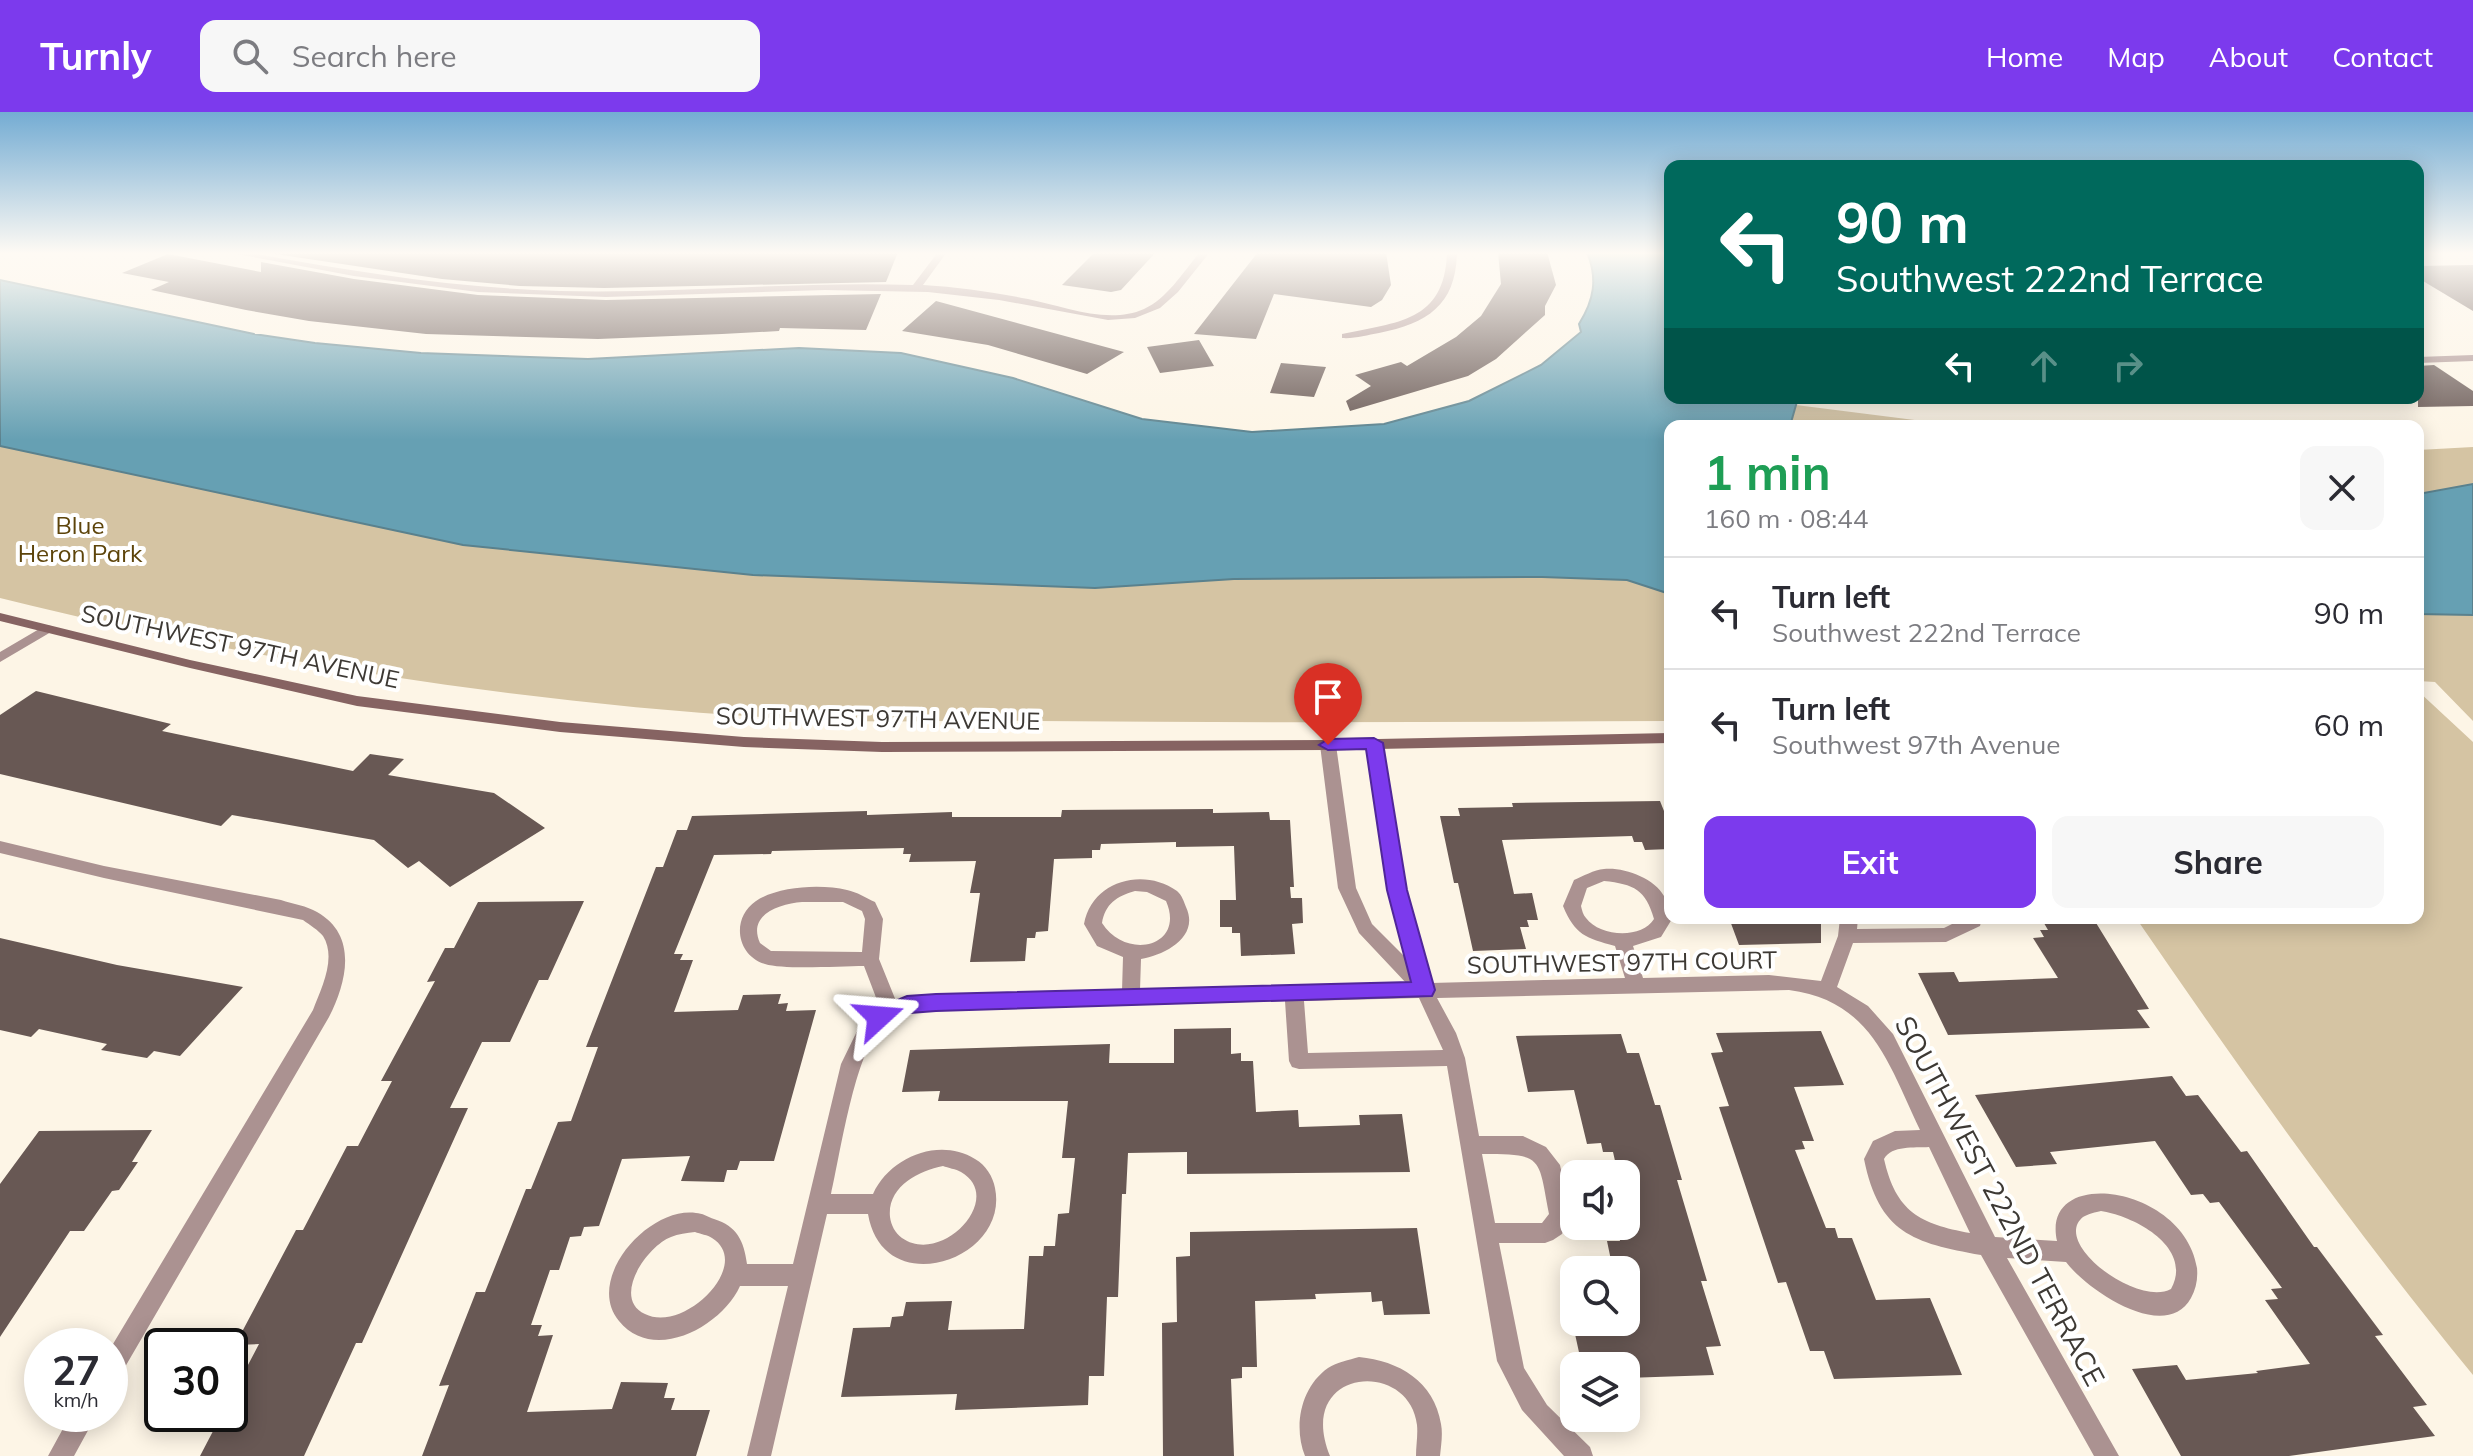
<!DOCTYPE html>
<html lang="en">
<head>
<meta charset="utf-8">
<style>
  :root { --surface:#fff; --page:#f7f7f7; --text:#2b2b33; --muted:#7c7c81; --line:#e1e1e2; --accent:#7c3aed }
  body { margin:0; font-family:Mulish,sans-serif; background:var(--page); color:var(--text); height:100vh; display:flex; flex-direction:column; font-size:30px; white-space:nowrap }
  * { box-sizing:border-box; margin:0 }
  p { font-size:26px; color:var(--muted) }
  .icon { flex:none; width:44px; height:44px; fill:none; stroke:currentColor; stroke-width:2; stroke-linecap:round; stroke-linejoin:round }
  .map { position:relative; flex:1; overflow:hidden }
  .side { position:absolute; left:1664px; top:308px; width:760px; height:504px; display:flex; flex-direction:column; background:var(--surface); border-radius:16px; box-shadow:0 4px 20px #0003 }
  .side>* { flex:none }
  .banner { position:absolute; left:1664px; top:48px; width:760px; height:244px; border-radius:16px; box-shadow:0 4px 20px #0003; background:#00695c; color:#fff; overflow:hidden }
  .controls { position:absolute; left:1560px; top:1048px; display:grid; gap:16px }
  .controls a { display:grid; place-items:center; width:80px; height:80px; border-radius:16px; background:var(--surface); box-shadow:0 4px 20px #0003; font-size:40px }
  .speed { position:absolute; left:24px; top:1216px; display:flex; gap:16px; font-size:40px; font-weight:700; text-align:center }
  .speed>* { display:grid; place-content:center; width:104px; height:104px; border-radius:50%; background:var(--surface); box-shadow:0 4px 20px #0003; line-height:1 }
  .speed small { font-size:20px; font-weight:400 }
  .speed .limit { border:4px solid #111; border-radius:12px; background:#fff; color:#111 }
  .pin { position:absolute; display:grid; place-items:center; width:68px; height:68px; color:#fff; margin:-82px -34px; border-radius:50% 50% 50% 0; rotate:-45deg; box-shadow:0 0 8px #0007 }
  .pin .icon { rotate:45deg }
  .me { position:absolute; width:88px; margin:-44px; rotate:71deg; stroke-linejoin:round; filter:drop-shadow(0 0 6px #0008) }
  .turn { display:flex; align-items:center; gap:28px; height:168px; padding:0 40px; font-size:36px }
  .turn .icon { width:104px; height:104px; stroke-width:2.5 }
  .turn b { display:block; font-size:56px; line-height:68px }
  .lanes { display:flex; align-items:center; height:76px; padding:0 40px; background:#0003; justify-content:center; gap:40px; direction:ltr }
  .lanes .off { opacity:.35 }
  .round { display:grid; place-items:center; flex:none; width:84px; height:84px; border-radius:16px; background:var(--page) }
  .overview { display:flex; align-items:center; justify-content:space-between; height:136px; padding:0 40px }
  h1 { font-size:48px; font-weight:700; line-height:60px; color:#1e9e55 }
  .cta { display:flex; gap:16px; margin-top:auto; padding:16px 40px }
  .cta a { flex:1; height:92px; border-radius:16px; background:var(--accent); color:#fff; font-size:32px; font-weight:700; line-height:92px; text-align:center }
  .cta a+a { background:var(--page); color:var(--text) }
  ul { padding:0; list-style:none }
  li { display:flex; align-items:center; gap:24px; height:112px; padding:0 40px; border-top:2px solid var(--line) }
  li div { flex:1 }
  li b { display:block; font-size:30px }
  li em { font-style:normal }
  header { display:flex; align-items:center; gap:48px; box-sizing:border-box; height:112px; padding:0 40px; background:var(--accent); color:#fff }
  header strong { font-size:38px }
  nav { display:flex; gap:44px; margin-inline-start:auto; font-size:28px }
  .search { width:560px; height:72px; background:var(--page); display:flex; align-items:center; gap:20px; box-sizing:border-box; padding:0 28px; border-radius:16px; color:var(--muted); font-size:30px }
  .map>svg:first-child { display:block }
  .green { fill:#d5c4a3 }
  .water { fill:#66a0b3; stroke:#5a818d; stroke-width:2 }
  .building { fill:#685854 }
  .lines { fill:none; stroke-linecap:round; stroke-linejoin:round }
  .street { fill:#ab9291; fill-rule:evenodd }
  .secondary { fill:#866362; fill-rule:evenodd }
  .route { fill:#7c3aed; stroke:#51269a; stroke-width:2 }
  .labels { text-anchor:middle; stroke-width:8; stroke-linejoin:round; paint-order:stroke }
  .park-label { font-size:24px; fill:#5d440a; stroke:#fff }
  .street-label { font-size:24px; fill:#3d3934; stroke:#fff }
  .near-street-label { font-size:28px; fill:#3d3934; stroke:#fff }
</style>
</head>
<body>
<header>
<strong>Turnly</strong>
<div class="search"><svg class="icon" aria-label="search" viewBox="0 0 24 24"><circle cx="10" cy="10" r="6"/><path d="M15 15l6 6"/></svg>Search here</div>
<nav><a>Home</a><a>Map</a><a>About</a><a>Contact</a></nav>
</header>
<div class="map">
<svg width="2473" height="1344" viewBox="0 0 2473 1344">
  <rect width="100%" height="100%" fill="#fdf5e6"/>
  <path class="green" d="M1796,293L1962,314H1790Z
    M0,334L463,433L753,463L1095,476L1234,467L1542,465L1627,468L1670,482V609C1459,610 1248,611 1037,609C950,608 862,612 775,606C514,590 253,549 0,486Z
    M2473,335V372L2418,382V338Z
    M2418,502L2473,503V609L2435,570L2418,569Z
    M2418,579L2473,630V1263C2353,1117 2243,962 2136,806H2418Z"/>
  <path class="water" d="M1587,140H1670V286H1798L1790,314H1670V482L1627,468L1542,465L1234,467L1095,476L753,463L463,433L0,334V168L254,222L315,231L421,241L588,247L799,236L901,241L1013,266L1142,307L1252,320L1384,312L1469,289L1541,253L1581,220L1579,212C1594,188 1598,167 1587,140Z
    M2473,372V503L2418,502V382Z"/>
  <path class="building" d="M262,140H898L886,170L604,176L520,174L442,167Z
    M1095,140H1156L1121,178L1111,180L1062,173Z
    M1258,140H1386L1391,173L1382,188L1371,195L1274,182L1256,227L1194,222Z
    M1498,140H1547L1556,173L1545,194V203L1496,247L1468,264L1350,299L1346,289L1371,274L1355,263L1401,250L1407,254L1456,225L1481,204L1501,172Z
    M168,142L261,160V150L354,167L478,183L606,188L881,182L866,218L780,216L779,219L722,222L598,227L426,222L309,209L246,198L151,178L169,170L122,161Z
    M2473,153V199L2418,166V154Z
    M936,189L1124,240L1087,262L988,233L902,219Z
    M1199,228L1214,254L1160,261L1147,235Z
    M1281,251L1326,255L1314,285L1270,281Z
    M2434,253L2473,279V294L2418,295V254Z
    M36,579L171,612L162,619L353,659L370,642L404,647L388,663L494,681L545,716L450,775L419,749L408,756L374,728L232,703L221,714L0,662V603Z
    M1660,689L1670,714V737L1645,738L1642,730H1634L1632,724L1502,728L1514,782L1532,781L1538,808H1527L1529,815H1520L1526,837L1473,839L1458,771H1454L1440,704H1460L1458,696L1513,695L1512,691Z
    M1213,697V701L1269,700L1270,708H1290L1294,775H1290L1291,786H1302L1303,811L1292,812L1295,842L1241,844L1240,821H1232V815H1220V788H1236L1234,734L1176,735V730L1101,732L1100,738H1092V746L1054,747L1048,819L1036,820L1035,826H1027L1025,849L970,850L980,781H970L976,749L909,750L911,742H903L904,736L772,739L771,742L714,743L674,842H683L680,848H693L674,900L738,898L743,883L781,882L778,892L788,891L786,899L816,898L774,1049H740L737,1058H727L724,1070L681,1069L690,1044L622,1047L599,1114L584,1115L581,1124L570,1125L559,1158H550L531,1213H542L538,1224L553,1223L527,1300L612,1297L621,1270L668,1271L664,1286H675L671,1298H710L696,1344H422L449,1273L439,1274L476,1180H485L526,1077H531L558,1010L571,1009L598,935H586L656,755H663L677,718H687L692,704L867,699V703L952,700V705H1061L1062,698Z
    M584,789L548,868H539L510,930H482L450,996H468L362,1231H356L304,1344H200L222,1302H230V1287L259,1232L235,1233L296,1118H303L347,1034H358L392,969H381L435,869L427,870L445,836H454L478,790Z
    M1729,806H1821V831L1739,833Z
    M2041,806H2093L2149,897L2137,898L2150,916L1948,923L1918,861L1954,860L1959,870L2058,866L2033,826L2044,825L2040,818H2048Z
    M0,826L117,853L243,875L180,944L154,939L147,946L101,938L107,932L39,917L31,925L0,918Z
    M1231,916V942L1241,941V949H1253L1256,1000L1298,998L1299,1015L1360,1013L1359,1003L1402,1002L1410,1060L1187,1062V1040L1128,1041L1126,1082H1122L1118,1185H1107L1104,1264H1089L1088,1293L955,1298L957,1282L841,1285L853,1216L890,1215L892,1205L903,1204L906,1190L952,1189L948,1218L1024,1217L1029,1144H1043L1044,1134H1055L1058,1102L1069,1101L1075,1046H1062L1068,989H938L940,979L902,980L910,938L1110,932L1109,951H1174V917Z
    M1821,919L1844,973L1794,975L1814,1029H1802L1805,1037L1795,1038L1826,1116H1835L1838,1126H1852L1876,1188L1930,1186L1962,1263L1834,1267L1824,1239H1810L1786,1170L1778,1171L1719,995L1729,994L1711,941L1723,940L1716,921Z
    M1621,922L1627,941H1639L1655,993H1660L1682,1068H1677L1707,1169H1701L1721,1234L1706,1235L1714,1263L1626,1266V1254H1582L1568,1190H1574V1210H1626V1158H1613L1607,1129H1620L1618,1119H1626V1062H1618L1613,1040H1603L1601,1031L1587,1032L1574,978L1528,980L1516,924Z
    M2172,964L2186,984L2198,983L2241,1040L2247,1039L2314,1135H2317L2383,1223L2375,1224L2427,1293L2413,1295L2435,1324L2289,1344H2181L2132,1257L2177,1253L2186,1268L2258,1261L2256,1259L2310,1252L2265,1188L2278,1187L2271,1177L2282,1176L2219,1090L2210,1091L2203,1082L2191,1083L2155,1029L2050,1040L2057,1052L2016,1055L1975,983Z
    M152,1018L132,1050H138L119,1078L112,1079L84,1119H70L0,1225V1072L39,1019Z
    M1417,1116L1430,1202L1384,1203L1382,1189L1372,1190L1371,1180L1315,1182L1316,1187L1255,1189L1257,1255H1242V1266L1231,1267L1234,1344H1163L1162,1211L1177,1210L1176,1145L1190,1144V1120Z"/>
  <g class="lines">
    <path class="street" d="M226,140H245C349,159 454,176 560,179C678,182 795,169 913,173L938,140H947L923,173C958,175 993,180 1028,187C1063,194 1108,213 1144,197C1168,186 1183,160 1200,140H1210L1178,180L1160,196L1135,206L1108,208L999,188L928,180L825,178L606,185L478,180L354,164Z
      M1447,140H1457C1456,193 1428,211 1379,221C1367,223 1354,227 1342,226V222C1398,210 1445,210 1447,140Z
      M2473,243V249L2418,251V245Z
      M46,513L51,514L53,517L51,520L0,550V540Z
      M1374,626L1382,631L1406,778L1431,871L1625,866L1615,834C1586,826 1575,823 1563,794L1574,768C1583,764 1594,758 1604,757C1624,755 1654,766 1664,784C1668,791 1670,802 1672,807L1661,825L1633,834L1643,866L1769,863L1821,869L1838,824L1840,806H1858L1857,817L1944,816L1964,806H1982L1980,814L1946,830L1853,831L1837,875L1868,894L1893,922L1995,1125L2057,1129C2040,1053 2184,1073 2197,1156C2198,1167 2196,1177 2191,1186C2165,1232 2086,1177 2066,1150L2007,1146L2119,1344H2094L1981,1143C1913,1131 1879,1121 1864,1047L1873,1029L1895,1019L1920,1018C1888,951 1872,889 1789,878L1437,886L1456,921L1465,946L1479,1024H1523L1546,1035L1560,1053L1571,1103L1562,1122L1553,1128L1545,1131H1499L1524,1256L1547,1293L1590,1335L1593,1344H1564L1522,1298L1497,1249L1447,954L1299,957L1292,955L1289,949L1285,889L922,899C907,901 893,904 882,915C855,939 840,1044 831,1082H873C890,1045 939,1025 975,1047C986,1053 993,1065 995,1076C1010,1148 883,1191 868,1102H827L771,1344H747L788,1174H740C722,1214 654,1252 619,1209C584,1167 649,1094 696,1101C702,1101 708,1105 714,1107C737,1114 744,1129 747,1152H793L841,952L861,911L880,896L864,854C840,854 784,858 765,852C736,843 731,806 756,789C779,774 821,772 847,778C857,780 866,786 875,790L883,807L879,847L896,889L922,883L1122,879L1123,845L1097,834L1084,812C1092,769 1143,755 1177,779C1182,783 1184,790 1186,795C1200,825 1165,843 1141,847L1140,878L1407,872L1359,821L1338,776L1320,633L1328,628L1336,633L1356,776L1372,812L1407,847L1388,778L1366,631ZM1604,769C1634,772 1646,778 1654,807C1642,827 1600,825 1586,806C1583,803 1582,798 1581,794L1587,776ZM1135,779L1147,780L1166,789C1186,835 1126,849 1102,811C1105,792 1117,784 1135,779ZM802,790H843L862,799L865,807L862,840L771,839L760,831C747,802 780,792 802,790ZM1419,886L1443,938L1308,941L1304,889ZM1929,1035L1970,1121C1920,1112 1896,1100 1884,1047C1892,1033 1914,1036 1929,1035ZM1482,1042C1544,1042 1538,1045 1549,1102L1542,1111H1495ZM943,1054C948,1056 956,1057 961,1060C1006,1086 942,1154 902,1126C895,1121 891,1113 890,1105C887,1075 918,1059 943,1054ZM2101,1099C2134,1104 2194,1135 2171,1177C2137,1195 2051,1131 2083,1105C2088,1102 2096,1100 2101,1099ZM695,1120C700,1122 708,1123 712,1126C754,1152 684,1222 645,1202C611,1186 647,1134 671,1125C678,1122 687,1121 695,1120Z
      M0,729L104,754L281,788C293,792 307,794 317,800C358,823 347,870 329,905L118,1267L110,1271V1237L313,898C321,877 337,846 323,824C318,818 310,813 303,808L104,766L0,741Z
      M1359,1245C1399,1249 1434,1269 1441,1312C1443,1322 1441,1334 1440,1344H1416C1416,1334 1418,1323 1417,1313C1409,1246 1294,1256 1330,1344H1305C1293,1314 1301,1275 1328,1256C1337,1250 1349,1248 1359,1245Z
      M71,1302H97L74,1344H48Z"/>
    <path class="secondary" d="M0,501L190,548L357,584L560,610L744,625L882,630L1328,628L1670,621V631L1328,638L882,640L744,635L560,620L357,594L190,556L0,509Z"/>
  </g>
  <linearGradient id="sky" x2="0" y2="1"><stop stop-color="#74acd3"/><stop offset="0.43" stop-color="#fefaf4"/><stop offset="1" stop-color="#fefaf4" stop-opacity="0"/></linearGradient>
  <rect width="2473" height="328" fill="url(#sky)"/>
  <path class="route" d="M1374,626L1383,631L1407,778L1435,878L1432,884L936,899L910,901L879,914L871,911L868,905L871,899L907,884L936,882L1411,870L1387,778L1366,637L1328,638L1319,633L1328,627Z"/>
  <g class="labels">
    <g class="park-label">
      <text x="80" y="422">Blue<tspan x="80" dy="28">Heron Park</tspan></text>
    </g>
    <g class="street-label">
      <text transform="translate(240 535) rotate(12)" y="8">SOUTHWEST 97TH AVENUE</text>
      <text transform="translate(878 607) rotate(1)" y="8">SOUTHWEST 97TH AVENUE</text>
      <text transform="translate(1622 851) rotate(-1)" y="8">SOUTHWEST 97TH COURT</text>
    </g>
    <g class="near-street-label">
      <text transform="translate(2000 1089) rotate(62)" y="10">SOUTHWEST 222ND TERRACE</text>
    </g>
  </g>
</svg>
<div class="controls">
<a><svg class="icon" aria-label="sound" viewBox="0 0 24 24"><path d="M4 9h4l5-4v14l-5-4H4zM17 9q2 3 0 6"/></svg></a>
<a><svg class="icon" aria-label="search" viewBox="0 0 24 24"><circle cx="10" cy="10" r="6"/><path d="M15 15l6 6"/></svg></a>
<a><svg class="icon" aria-label="layers" viewBox="0 0 24 24"><path d="M12 4l9 5-9 5-9-5zM3 14l9 5 9-5"/></svg></a>
</div>
<div class="speed"><div>27<small>km/h</small></div><div class="limit">30</div></div>
<div class="pin" style="left:1328px;top:633px;background:#d93025"><svg class="icon" aria-label="arrive" viewBox="0 0 24 24"><path d="M6 21V4h12l-3 4 3 4H6"/></svg></div>
<svg class="me" style="left:879px;top:905px" viewBox="-20 -20 40 40"><path d="M0-17L14 15 0 8-14 15z" fill="#7c3aed" stroke="#fff" stroke-width="4"/></svg>
<div class="banner">
<div class="turn"><svg class="icon" aria-label="left" viewBox="0 0 24 24"><path d="M17 20v-9H6M10 6l-5 5 5 5"/></svg><div><b>90 m</b>Southwest 222nd Terrace</div></div>
<div class="lanes"><svg class="icon" aria-label="left" viewBox="0 0 24 24"><path d="M17 20v-9H6M10 6l-5 5 5 5"/></svg><svg class="icon off" aria-label="ahead" viewBox="0 0 24 24"><path d="M12 20V5M6 11l6-6 6 6"/></svg><svg class="icon off" aria-label="right" viewBox="0 0 24 24"><path d="M7 20v-9h11M14 6l5 5-5 5"/></svg></div>
</div>
<section class="side">
<div class="overview"><div><h1>1 min</h1><p>160 m · 08:44</p></div><a class="round"><svg class="icon" aria-label="close" viewBox="0 0 24 24"><path d="M6 6l12 12M18 6L6 18"/></svg></a></div>
<ul>
<li><svg class="icon" aria-label="left" viewBox="0 0 24 24"><path d="M17 20v-9H6M10 6l-5 5 5 5"/></svg><div><b>Turn left</b><p>Southwest 222nd Terrace</p></div><em>90 m</em></li>
<li><svg class="icon" aria-label="left" viewBox="0 0 24 24"><path d="M17 20v-9H6M10 6l-5 5 5 5"/></svg><div><b>Turn left</b><p>Southwest 97th Avenue</p></div><em>60 m</em></li>
</ul>
<div class="cta"><a>Exit</a><a>Share</a></div>
</section>
</div>
</body>
</html>
